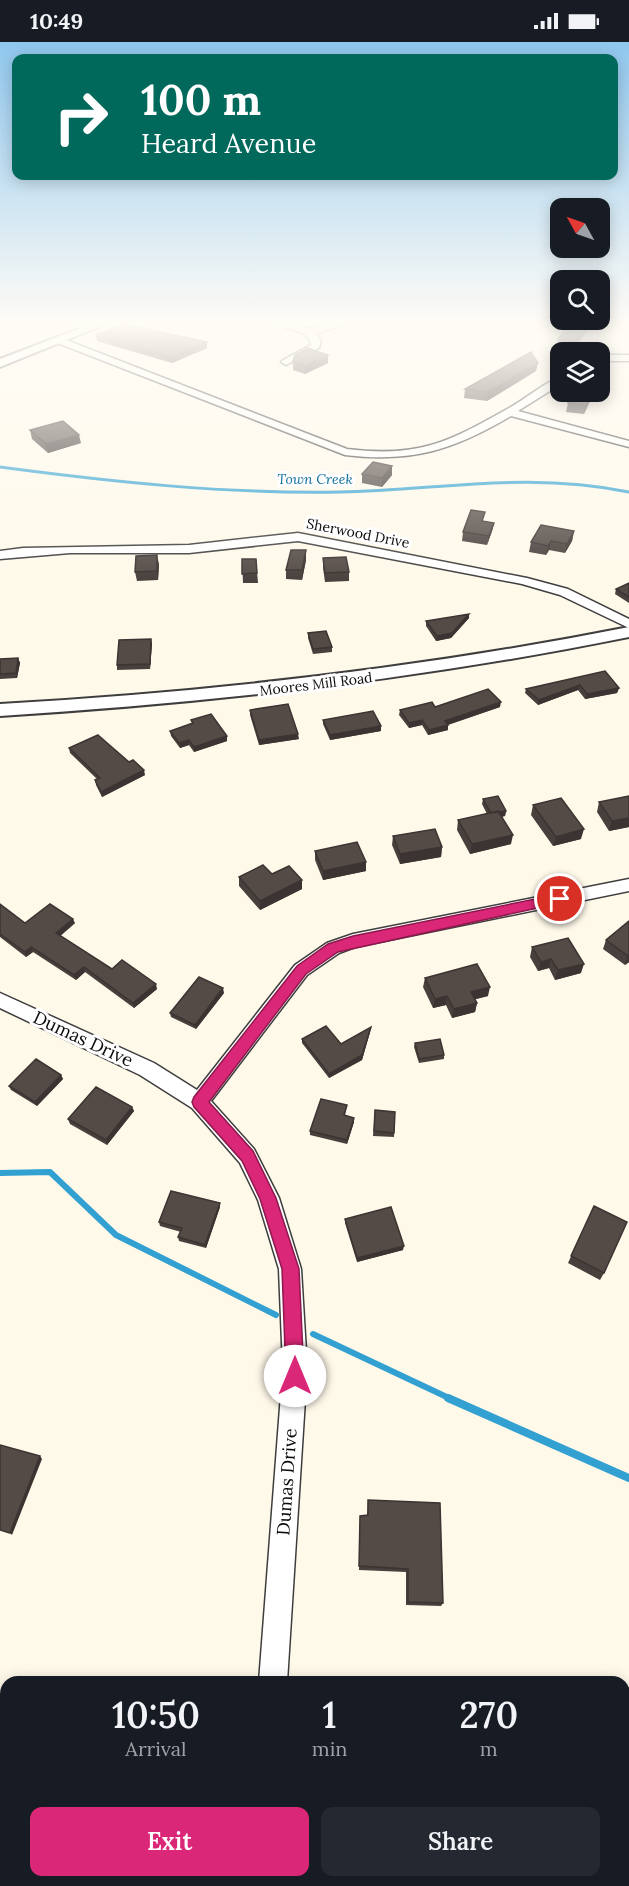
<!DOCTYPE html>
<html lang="en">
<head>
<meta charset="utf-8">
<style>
  :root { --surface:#171b24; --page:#242831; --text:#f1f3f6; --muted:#9ea1a6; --accent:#db2777 }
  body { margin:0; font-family:Lora,serif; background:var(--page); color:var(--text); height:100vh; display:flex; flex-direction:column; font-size:22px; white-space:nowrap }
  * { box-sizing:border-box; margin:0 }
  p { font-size:20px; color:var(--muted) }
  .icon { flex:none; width:33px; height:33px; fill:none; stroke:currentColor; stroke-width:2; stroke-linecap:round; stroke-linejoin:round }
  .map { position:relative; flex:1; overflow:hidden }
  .details { position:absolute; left:0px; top:1634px; width:630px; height:212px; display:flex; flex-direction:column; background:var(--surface); border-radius:18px 18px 0 0; box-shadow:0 3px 15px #0003 }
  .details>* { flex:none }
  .guide { position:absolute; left:12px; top:12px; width:606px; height:126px; border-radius:12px; box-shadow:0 3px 15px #0003; background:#00695c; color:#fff; overflow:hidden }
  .needle { width:39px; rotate:310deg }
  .tools { position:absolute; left:550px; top:156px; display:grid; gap:12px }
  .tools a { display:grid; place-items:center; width:60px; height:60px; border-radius:12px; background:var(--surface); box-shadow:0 3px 15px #0003; font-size:30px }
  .pin { position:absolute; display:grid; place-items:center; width:51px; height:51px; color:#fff; margin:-26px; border:3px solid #fff; border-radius:50%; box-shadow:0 2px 6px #0007 }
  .me { position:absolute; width:66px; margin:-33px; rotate:0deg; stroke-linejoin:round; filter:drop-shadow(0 0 4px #0008) }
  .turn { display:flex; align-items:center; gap:21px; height:126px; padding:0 30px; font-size:27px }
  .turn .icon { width:78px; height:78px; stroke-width:2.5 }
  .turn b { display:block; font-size:42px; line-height:51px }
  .eta { display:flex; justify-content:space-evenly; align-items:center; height:102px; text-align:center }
  .eta b { font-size:36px; font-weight:600; line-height:42px }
  .button { display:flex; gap:12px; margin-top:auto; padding:12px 30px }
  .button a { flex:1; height:69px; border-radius:12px; background:var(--accent); color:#fff; font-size:24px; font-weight:600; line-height:69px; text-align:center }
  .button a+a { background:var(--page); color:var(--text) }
  .status { display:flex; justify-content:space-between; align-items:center; height:42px; padding:0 30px; background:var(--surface); direction:ltr }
  .status svg { height:16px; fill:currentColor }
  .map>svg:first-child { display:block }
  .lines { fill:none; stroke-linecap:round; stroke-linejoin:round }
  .stream-far2 { stroke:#32a1d1; stroke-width:3 }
  .stream-far1 { stroke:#32a1d1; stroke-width:6 }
  .stream { stroke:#32a1d1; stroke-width:8 }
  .minor-casing { stroke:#3e3e3e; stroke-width:3 }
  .tertiary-casing { stroke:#3e3e3e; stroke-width:4 }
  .minor { fill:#fff; fill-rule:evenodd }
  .tertiary { fill:#fff; fill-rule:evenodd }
  .wall { fill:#48403d }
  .shaded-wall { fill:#3b3432 }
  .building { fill:#544b47; stroke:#3b3432; stroke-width:1.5 }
  .route { fill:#db2777; stroke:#8e194d; stroke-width:1.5 }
  .labels { text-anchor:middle; stroke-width:6; stroke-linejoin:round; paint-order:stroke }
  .far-water-label { font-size:14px; font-style:italic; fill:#12709f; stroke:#fff }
  .far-street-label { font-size:14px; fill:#0b0b0b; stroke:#fff }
  .near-street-label { font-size:18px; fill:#0b0b0b; stroke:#fff }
</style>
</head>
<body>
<div class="status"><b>10:49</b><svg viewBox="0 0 49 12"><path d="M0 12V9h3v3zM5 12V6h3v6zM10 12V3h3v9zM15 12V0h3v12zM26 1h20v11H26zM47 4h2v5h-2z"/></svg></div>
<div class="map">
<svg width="629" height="1844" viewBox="0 0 629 1844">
  <rect width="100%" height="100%" fill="#fff9ea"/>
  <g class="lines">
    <path class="stream-far2" d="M0,425C113,440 225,452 340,450C441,448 527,429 629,450"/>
    <path class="stream-far1" d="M0,1131L50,1130L116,1193L276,1273
      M313,1292L451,1357"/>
    <path class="stream" d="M448,1356L629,1436"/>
    <g class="minor-casing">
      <path id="minor" d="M279,282L312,286L345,282L316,292L321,299L319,306L286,323L281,320L283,318L311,303C309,287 290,290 279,282Z
        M55,296H61L347,407C418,416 449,400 509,366C526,357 543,341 561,335V342L518,369L629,399V405L511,374C454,408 412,421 345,413L55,300Z
        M600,313H629V319H600Z
        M298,491L527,536L568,547L629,577V586L560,553L522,542L298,499L189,511H70L0,517V509L23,506L189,503Z
        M629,837V849L355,905L339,911L307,933L211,1059L254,1107L279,1156L301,1227L307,1326L287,1640H259L283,1326L279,1227L258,1158L240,1121L192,1066L140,1033L0,966V951L154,1021L197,1048L295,923L327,901L353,892Z
        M244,1839H276V1844H244Z"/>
    </g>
    <g class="tertiary-casing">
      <path id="tertiary" d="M91,282H106L0,325V317Z
        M629,585V595C421,637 212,661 0,674V662C212,650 421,626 629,585Z"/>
    </g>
    <use href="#minor" class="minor"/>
    <use href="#tertiary" class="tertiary"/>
  </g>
  <path class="wall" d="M570,282H593L573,307L556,305L558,297Z
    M96,293L207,306L172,321L97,299Z
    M293,319L328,321L305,332L293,328Z
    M536,329L487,359L464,356L465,347Z
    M573,350H594L584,372L566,370L568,361Z
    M30,388L81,401L48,411L32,397Z
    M362,432L392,433L382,445L362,441Z
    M483,479L494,481L492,489L487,503L462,499L463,490Z
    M574,489L572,499L565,511L549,508L546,513L529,510L531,500Z
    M306,508V518L302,538L286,537V528Z
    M323,516L349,530V539L325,540L323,526Z
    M242,517H256L258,541H243Z
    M159,522L158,538L137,539L135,530Z
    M629,541V561L615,552L616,547Z
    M469,572V576L451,596L436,599L426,584V579Z
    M308,591L332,605V610L313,612L308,596Z
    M152,601L150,627L117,628V623Z
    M18,616L20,621L17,636L0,637V617Z
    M605,629L619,646L617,651L585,657L578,648L538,663L525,651L526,647Z
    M435,665H500L448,683V688L428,693L422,683L409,686L399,673L400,668Z
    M250,668L299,697L259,703L250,673Z
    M191,678L227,694V699L194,710L189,703L180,706L171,694L170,689L192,682Z
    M323,678L381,689L330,698L323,682Z
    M69,706L129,720L145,733L102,755L96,743L95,738L97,737L70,711Z
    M629,754V785L609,789L597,770L599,760Z
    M483,757L506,769L505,774L501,775L511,802L470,812L457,788L458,778L487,772L482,762Z
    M533,763L581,797L553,804L531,773Z
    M393,794L442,805L441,815L400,822L392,803Z
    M315,809L366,829L323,838L315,818Z
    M272,832L302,847L260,868L239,844V835Z
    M0,862L25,881H75L60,894L112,927L157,947L134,966L85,930L76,938L33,910L26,915L0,895Z
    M629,879V920L625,923L603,907L606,898Z
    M532,905L581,931L555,938L549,926L538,929L530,915Z
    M425,936L488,954L475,957L477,961L475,970L452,976L446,963L433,966L423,945Z
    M224,951L196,987L171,975L170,971Z
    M370,990L362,1018L329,1036L302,1001V997L341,1002Z
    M415,1001L444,1013V1017L419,1021L414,1005Z
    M61,1033L63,1037L37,1064L11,1048L9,1044Z
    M347,1063L345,1073L354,1076V1080L347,1102L310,1093V1089Z
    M132,1065L134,1069L107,1103L70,1082L68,1077Z
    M375,1068L395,1070L394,1095L373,1094Z
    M594,1164L604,1231L600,1238L568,1221Z
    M220,1165L206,1206L179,1199L178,1195L181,1190L160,1184L159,1180Z
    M345,1177L403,1208L357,1220L345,1181Z
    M368,1458L443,1561L441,1564L406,1563V1530L359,1528L360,1478V1474L367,1473Z
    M583,1839H624L629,1844H584Z"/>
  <path class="shaded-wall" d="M588,282H593L573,307L575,299Z
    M207,300V306L172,321V315Z
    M328,313V321L305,332V324Z
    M538,321L536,329L487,359L488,350Z
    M592,350H594L584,372L586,364Z
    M79,393L81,401L48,411L46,402Z
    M392,424V433L382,445V436Z
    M494,481L492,489L487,503L489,494Z
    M574,489L572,499L565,511L567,502Z
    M551,499L549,508L546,513L548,504Z
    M306,508V518L302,538V528Z
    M157,513L159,522L158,538L157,529Z
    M469,572V576L451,596L436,599L437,594Z
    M151,597L152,601L150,627V622Z
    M18,616L20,621L17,636L16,631Z
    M580,643L578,648L538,663L539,658Z
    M619,646L617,651L585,657L587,652Z
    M501,660L500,665L447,683H448V688L428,693L429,688L445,679Z
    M422,678V683L409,686V681Z
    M381,684V689L330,698V693Z
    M298,692L299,697L259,703V698Z
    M227,694V699L194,710V705Z
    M189,698V703L180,706L179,701Z
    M144,728L145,733L102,755L101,750Z
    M506,769L505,774L490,777L491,772Z
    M629,776V785L609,789L612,779Z
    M584,787L581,797L553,804L556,795Z
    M513,793L511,802L470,812L472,802Z
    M442,805L441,815L400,822V812Z
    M366,820V829L323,838V829Z
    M302,838V847L260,868V859Z
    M73,877L75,881L58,896L56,891Z
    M31,905L33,910L26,915L25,910Z
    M629,913V920L625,923L628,914Z
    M551,917L549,926L538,929L541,920Z
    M584,922L581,931L555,938L558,928Z
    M84,925L85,930L76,938L74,933Z
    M156,942L157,947L134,966L133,961Z
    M490,945L488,954L469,959L471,950Z
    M223,946L224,951L196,987L195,983Z
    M447,954L446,963L433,966L435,957Z
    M477,961L475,970L452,976L454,967Z
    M371,985L370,990L362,1018L329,1036V1032Z
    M61,1033L63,1037L37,1064L35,1060Z
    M132,1065L134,1069L107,1103L106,1098Z
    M354,1076V1080L347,1102V1098Z
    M220,1161V1165L206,1206L205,1203Z
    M404,1204L403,1208L357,1220V1216Z
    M40,1414L42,1417L12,1493L10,1491Z"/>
  <path class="building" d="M123,282L207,300L172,315L96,293Z
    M570,282H588L575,299L558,297Z
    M308,306L328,313L305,324L293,319L295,313Z
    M531,310L538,321L488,350L465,347Z
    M573,350H592L586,364L568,361Z
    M63,379L79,393L46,402L30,388Z
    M373,420L392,424L382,436L362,432Z
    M471,468L485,470L482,479L494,481L489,494L463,490Z
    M541,483L574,489L567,502L551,499L548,504L531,500Z
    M291,508H306L302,528H286Z
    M157,513V529L135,530L136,514Z
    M346,515L349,530L325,531L323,516Z
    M242,517H256L257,531L242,532Z
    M629,541V555L616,547Z
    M469,572L452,591L437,594L426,579Z
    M326,589L332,605L313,607L308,591Z
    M151,597L150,622L117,623L119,598Z
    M18,616L16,631L0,632V617Z
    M605,629L619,646L587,652L580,643L539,658L526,647Z
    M488,647L501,660L445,679L448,683L429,688L422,678L409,681L400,668L432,660L435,665Z
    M288,662L298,692L259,698L250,668Z
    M373,669L381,684L330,693L323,678Z
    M211,672L227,694L194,705L189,698L179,701L170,689L193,681L191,678Z
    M98,693L129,720L133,718L144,728L101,750L95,738L100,736L69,706Z
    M498,754L506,769L491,771L483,757Z
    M629,754V776L612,779L599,760Z
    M561,756L584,787L556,795L533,763Z
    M498,769L513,793L472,802L458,778Z
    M435,787L442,805L400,812L393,794Z
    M357,800L366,820L323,829L315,809Z
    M263,823L272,832L289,824L302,838L260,859L239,835Z
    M0,862L25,881L50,862L73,877L56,891L112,927L122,918L156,942L133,961L84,925L74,933L31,905L25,910L0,892Z
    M629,879V913L628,914L606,898Z
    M568,896L584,922L558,928L551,917L541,920L532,905Z
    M477,922L490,945L471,950L477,961L454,967L447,954L435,957L425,936Z
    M199,935L223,946L195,983L170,971Z
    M326,984L341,1002L371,985L362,1013L329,1032L302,997Z
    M440,997L444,1013L419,1017L415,1001Z
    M36,1017L61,1033L35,1060L9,1044Z
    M96,1045L132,1065L106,1098L68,1077Z
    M321,1057L347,1063L344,1073L354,1076L347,1098L310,1089Z
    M375,1068L395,1070L394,1091L374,1089Z
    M171,1149L220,1161L205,1203L178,1195L182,1186L159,1180Z
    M594,1164L627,1180L604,1231L571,1214Z
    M391,1165L404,1204L357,1216L345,1177Z
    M0,1403L40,1414L10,1491L0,1488Z
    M368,1458L440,1461L443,1561L408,1560V1527L359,1524L360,1474L368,1473Z
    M0,1710L6,1711V1827L0,1826Z
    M624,1765H629V1844H589V1839H624Z
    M130,1839H181L180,1844H130Z
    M405,1839H491V1844H405Z"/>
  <linearGradient id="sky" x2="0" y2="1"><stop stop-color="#90c7ee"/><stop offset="0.52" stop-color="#fffcf6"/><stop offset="1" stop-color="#fffcf6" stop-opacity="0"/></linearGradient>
  <rect width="629" height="540" fill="url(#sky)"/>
  <path class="route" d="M560,852L567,857L565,860L338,910L306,932L209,1060L253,1109L276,1156L299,1227L304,1334L301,1340L295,1343L288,1340L286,1334L282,1227L260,1157L242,1119L194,1065L192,1060L194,1055L297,924L328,902L353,894Z"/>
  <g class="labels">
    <g class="far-water-label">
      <text x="315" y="442">Town Creek</text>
    </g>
    <g class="far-street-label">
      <text transform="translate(358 491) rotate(11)" y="5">Sherwood Drive</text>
      <text transform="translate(316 642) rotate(-7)" y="5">Moores Mill Road</text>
    </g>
    <g class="near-street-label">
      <text transform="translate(83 997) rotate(25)" y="6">Dumas Drive</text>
      <text transform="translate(287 1440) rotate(-86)" y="6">Dumas Drive</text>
    </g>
  </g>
</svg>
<div class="tools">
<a><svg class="needle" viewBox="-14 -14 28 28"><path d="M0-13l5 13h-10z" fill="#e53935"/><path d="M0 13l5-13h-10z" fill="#9ea1a6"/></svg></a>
<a><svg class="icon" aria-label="search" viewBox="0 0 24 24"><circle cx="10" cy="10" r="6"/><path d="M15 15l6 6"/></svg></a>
<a><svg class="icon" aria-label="layers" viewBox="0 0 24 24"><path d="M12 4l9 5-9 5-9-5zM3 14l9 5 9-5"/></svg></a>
</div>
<div class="pin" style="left:560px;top:857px;background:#d93025"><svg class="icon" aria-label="arrive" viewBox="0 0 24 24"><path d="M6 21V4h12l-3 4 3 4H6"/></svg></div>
<svg class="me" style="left:295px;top:1334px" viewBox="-20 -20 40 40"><circle r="19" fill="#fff"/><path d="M0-13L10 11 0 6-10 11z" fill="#db2777"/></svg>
<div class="guide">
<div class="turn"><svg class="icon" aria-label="right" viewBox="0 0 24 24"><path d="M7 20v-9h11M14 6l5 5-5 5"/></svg><div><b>100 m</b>Heard Avenue</div></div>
</div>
<section class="details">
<div class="eta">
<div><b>10:50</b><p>Arrival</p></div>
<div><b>1</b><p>min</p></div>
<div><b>270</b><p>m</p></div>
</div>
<div class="button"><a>Exit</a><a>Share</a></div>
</section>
</div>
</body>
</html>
